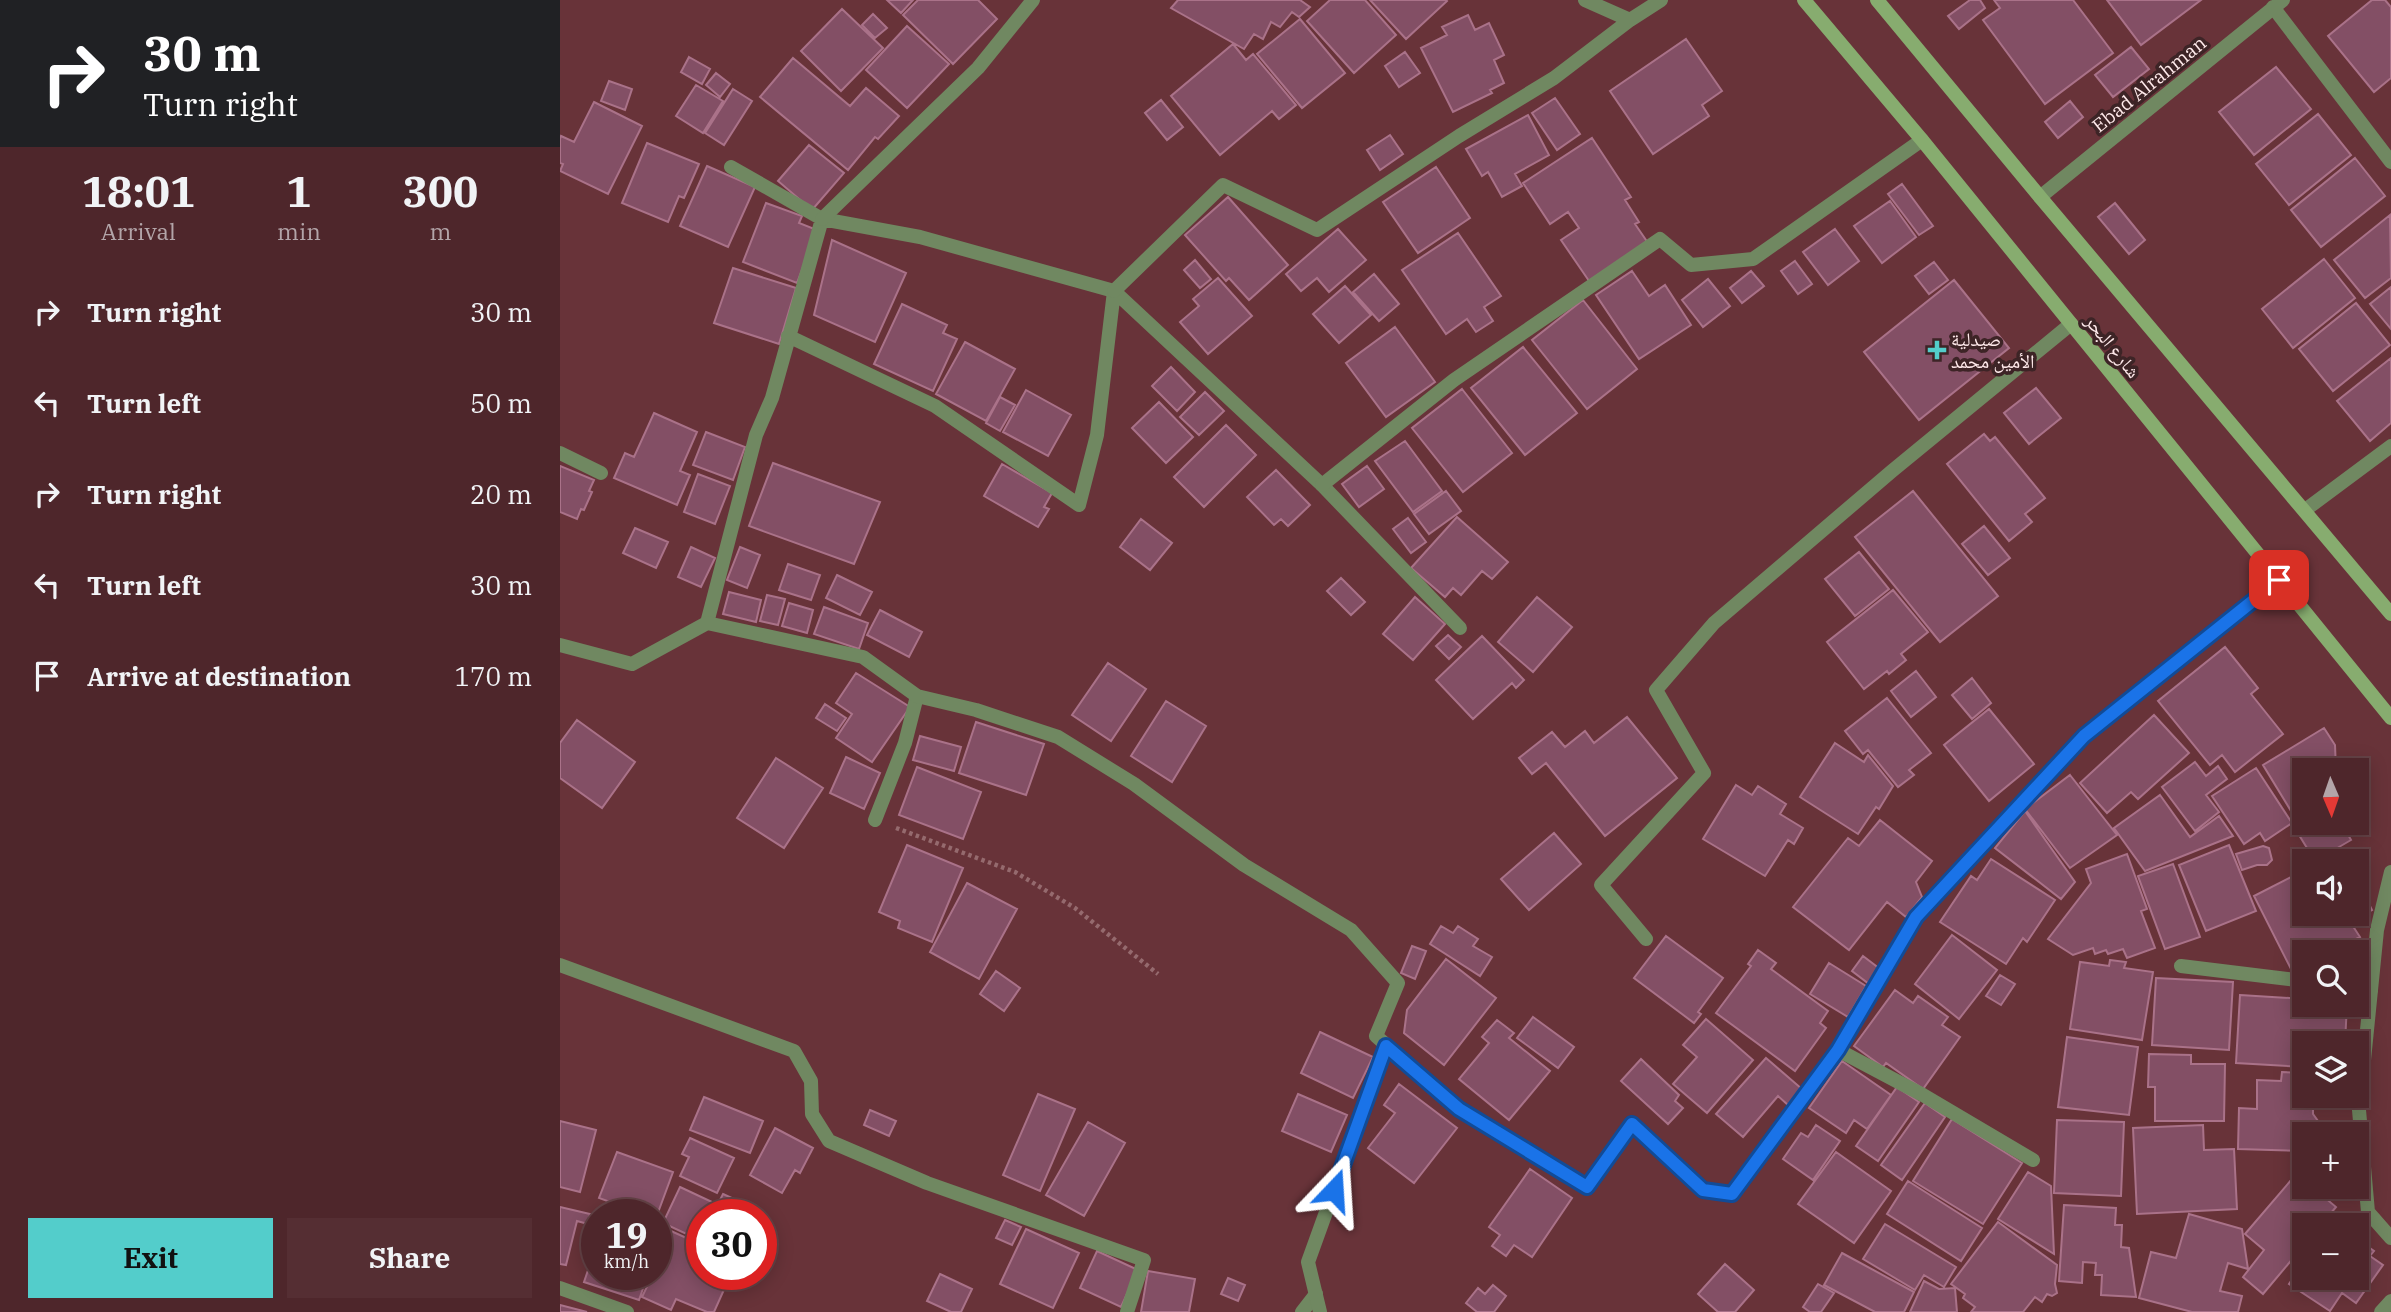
<!DOCTYPE html>
<html lang="en">
<head>
<meta charset="utf-8">
<style>
  :root { --surface:#4e262b; --page:#552e33; --text:#f1f3f6; --muted:#b3a5a9; --line:#654347; --accent:#53cdcb }
  body { margin:0; font-family:"IBM Plex Serif","Noto Naskh Arabic",serif; background:var(--page); color:var(--text); height:100vh; display:flex; flex-direction:column; font-size:26px; white-space:nowrap }
  * { box-sizing:border-box; margin:0 }
  p { font-size:23px; color:var(--muted) }
  .icon { flex:none; width:38px; height:38px; fill:none; stroke:currentColor; stroke-width:2; stroke-linecap:round; stroke-linejoin:round }
  .map { position:relative; flex:1; overflow:hidden }
  .sheet { display:flex; flex-direction:column; background:var(--surface); width:560px }
  .sheet>* { flex:none }
  .hud { background:#202124; color:#fff; overflow:hidden }
  .needle { width:46px; rotate:178deg }
  .buttons { position:absolute; left:1732px; top:758px; display:grid; gap:14px }
  .buttons a { display:grid; place-items:center; width:77px; height:77px; border-radius:0px; background:var(--surface); box-shadow:0 4px 18px #0003,0 0 0 2px var(--line); font-size:35px }
  .speed { position:absolute; left:21px; top:1199px; display:flex; gap:14px; font-size:35px; font-weight:700; text-align:center }
  .speed>* { display:grid; place-content:center; width:91px; height:91px; border-radius:50%; background:var(--surface); box-shadow:0 4px 18px #0003,0 0 0 2px var(--line); line-height:1 }
  .speed small { font-size:18px; font-weight:400 }
  .speed .limit { border:10px solid #d22; background:#fff; color:#111 }
  .pin { position:absolute; display:grid; place-items:center; width:60px; height:60px; color:#fff; margin:-30px; border-radius:14px; box-shadow:0 4px 10px #0006 }
  .me { position:absolute; width:77px; margin:-38px; rotate:20deg; stroke-linejoin:round; filter:drop-shadow(0 0 5px #0008) }
  .turn { display:flex; align-items:center; gap:24px; height:147px; padding:0 28px; font-size:32px }
  .turn .icon { width:91px; height:91px; stroke-width:2.5 }
  .turn b { display:block; font-size:49px; line-height:60px }
  .eta { display:flex; justify-content:space-evenly; align-items:center; height:119px; text-align:center }
  .eta b { font-size:42px; font-weight:700; line-height:49px }
  .action { display:flex; gap:14px; margin-top:auto; padding:14px 28px }
  .action a { flex:1; height:80px; border-radius:0px; background:var(--accent); color:#111; font-size:28px; font-weight:700; line-height:80px; text-align:center }
  .action a+a { background:var(--page); color:var(--text) }
  ul { padding:0; list-style:none }
  li { display:flex; align-items:center; gap:21px; height:91px; padding:0 28px }
  li div { flex:1 }
  li b { display:block; font-size:26px }
  li em { font-style:normal }
  main { display:flex; flex:1; min-height:0 }
  .map>svg:first-child { display:block }
  .building { fill:#834f65; stroke:#aa7289; stroke-width:2 }
  .lines { fill:none; stroke-linecap:round; stroke-linejoin:round }
  .path { stroke:#956a6e; stroke-width:4.5; stroke-dasharray:3.5 3.5; stroke-linecap:butt }
  .service { stroke:#708861; stroke-width:14 }
  .minor { stroke:#708861; stroke-width:14 }
  .secondary { stroke:#87ac6f; stroke-width:14 }
  .route-casing { stroke:#114b97; stroke-width:18 }
  .route { stroke:#1a73e8; stroke-width:12 }
  .poi-dot { fill:#53cdcb; stroke:#3d2426; stroke-width:2.5 }
  .labels { text-anchor:middle; stroke-width:7; stroke-linejoin:round; paint-order:stroke }
  .street-label { font-size:19px; fill:#ffeaeb; stroke:#3d2426 }
  .poi-label { font-size:19px; fill:#ffeaeb; stroke:#3d2426; text-anchor:start }
</style>
</head>
<body>
<main>
<section class="sheet">
<div class="hud">
<div class="turn"><svg class="icon" aria-label="right" viewBox="0 0 24 24"><path d="M7 20v-9h11M14 6l5 5-5 5"/></svg><div><b>30 m</b>Turn right</div></div>
</div>
<div class="eta">
<div><b>18:01</b><p>Arrival</p></div>
<div><b>1</b><p>min</p></div>
<div><b>300</b><p>m</p></div>
</div>
<ul>
<li><svg class="icon" aria-label="right" viewBox="0 0 24 24"><path d="M7 20v-9h11M14 6l5 5-5 5"/></svg><div><b>Turn right</b></div><em>30 m</em></li>
<li><svg class="icon" aria-label="left" viewBox="0 0 24 24"><path d="M17 20v-9H6M10 6l-5 5 5 5"/></svg><div><b>Turn left</b></div><em>50 m</em></li>
<li><svg class="icon" aria-label="right" viewBox="0 0 24 24"><path d="M7 20v-9h11M14 6l5 5-5 5"/></svg><div><b>Turn right</b></div><em>20 m</em></li>
<li><svg class="icon" aria-label="left" viewBox="0 0 24 24"><path d="M17 20v-9H6M10 6l-5 5 5 5"/></svg><div><b>Turn left</b></div><em>30 m</em></li>
<li><svg class="icon" aria-label="arrive" viewBox="0 0 24 24"><path d="M6 21V4h12l-3 4 3 4H6"/></svg><div><b>Arrive at destination</b></div><em>170 m</em></li>
</ul>
<div class="action"><a>Exit</a><a>Share</a></div>
</section>
<div class="map">
<svg width="1831" height="1312" viewBox="0 0 1831 1312">
  <rect width="100%" height="100%" fill="#683339"/>
  <path class="building" d="M327,0H353L341,13Z
    M358,0H418L437,19L393,64L343,15Z
    M618,0H740L750,7L739,17L732,12L720,27L711,22L703,39L694,34L684,49L611,8Z
    M770,0H805L836,35L794,73L747,21Z
    M810,0H886L887,1L846,39Z
    M1410,0H1420L1425,8L1399,29L1388,16Z
    M1434,0H1513L1553,53L1485,104L1423,20L1440,8Z
    M1547,0H1641L1581,45Z
    M1812,0H1825L1831,7V78L1814,92L1768,36Z
    M282,9L323,48L281,91L241,51Z
    M313,14L327,28L315,38L302,25Z
    M908,15L915,30L929,23L944,55L934,60L944,83L930,90L932,93L893,112L861,48L887,35L882,27Z
    M740,19L785,73L742,108L697,54Z
    M347,26L389,64L347,108L306,70Z
    M1126,39L1162,91L1142,105L1149,116L1093,154L1050,91Z
    M673,44L686,60L693,54L736,105L719,119L712,111L660,155L611,96Z
    M1571,47L1589,69L1553,97L1535,75Z
    M845,52L860,73L839,87L825,66Z
    M129,57L150,69L142,84L121,72Z
    M233,58L290,106L306,88L339,116L318,139L315,137L288,170L200,97Z
    M1716,67L1751,109L1694,155L1659,112Z
    M156,73L170,84L160,97L146,85Z
    M49,81L72,89L65,110L41,101Z
    M136,85L163,101L143,133L116,116Z
    M173,89L192,101L164,145L145,133Z
    M995,98L1020,134L997,150L972,113Z
    M601,100L623,127L607,140L585,113Z
    M1510,101L1523,117L1498,138L1485,122Z
    M34,102L82,126L48,194L0,171L3,164L0,163V139L1,136L14,142Z
    M1758,114L1791,155L1729,205L1696,164Z
    M968,115L989,155L955,174L962,186L942,197L928,172L922,176L906,149Z
    M830,135L843,154L820,170L807,150Z
    M1032,138L1071,197L1065,200L1079,222L1075,224L1088,243L1029,281L1001,240L1019,228L1008,212L990,224L963,183Z
    M87,143L139,164L124,198L119,196L108,222L62,203Z
    M249,145L284,173L252,210L218,181Z
    M1795,158L1825,196L1761,247L1731,210Z
    M147,166L195,187L168,247L120,226Z
    M876,167L910,218L858,253L823,202Z
    M1342,184L1373,226L1359,235L1328,194Z
    M668,197L728,265L689,300L669,278L666,281L625,235Z
    M1330,201L1356,237L1322,263L1294,226Z
    M206,203L242,216L239,223L257,230L237,283L183,262Z
    M1555,203L1585,240L1569,254L1538,217Z
    M1830,215L1831,278L1805,298L1774,260Z
    M778,229L806,260L769,292L757,278L741,291L726,274Z
    M1275,229L1299,261L1268,285L1243,252Z
    M898,233L941,296L924,307L933,321L916,332L907,319L886,334L842,270Z
    M272,240L346,273L315,342L254,315Z
    M1764,259L1795,298L1733,348L1702,309Z
    M635,260L651,279L640,288L624,270Z
    M1235,261L1252,284L1238,294L1221,271Z
    M1374,262L1388,280L1369,294L1355,276Z
    M173,268L236,288L219,344L154,323Z
    M1072,271L1089,296L1105,285L1131,325L1079,359L1036,295Z
    M1191,271L1204,286L1182,303L1170,288Z
    M814,274L839,304L819,321L793,292Z
    M658,278L692,316L648,354L620,322L639,306L633,299Z
    M1148,279L1170,306L1143,327L1122,300Z
    M1394,280L1449,348L1359,420L1304,352Z
    M785,286L811,315L779,343L753,314Z
    M1831,287V329L1810,304Z
    M1023,300L1077,369L1027,409L972,340Z
    M1796,303L1830,345L1773,391L1739,349Z
    M342,304L387,325L383,333L397,339L373,391L314,364Z
    M835,327L875,382L826,417L786,363Z
    M405,342L455,369L426,421L376,394Z
    M963,347L1017,413L965,455L911,388Z
    M1831,358V423L1810,441L1777,401Z
    M611,367L635,392L617,411L592,386Z
    M1476,388L1501,418L1469,444L1444,413Z
    M902,389L952,453L903,492L852,428Z
    M466,390L511,415L488,456L443,432Z
    M645,392L664,411L639,435L620,417Z
    M440,397L455,405L440,431L426,423Z
    M599,402L633,437L606,463L572,428Z
    M94,413L137,432L120,471L130,475L117,505L54,478L65,453L74,457Z
    M666,425L696,455L644,507L614,477Z
    M146,432L185,447L173,480L133,465Z
    M1424,434L1430,441L1435,437L1485,498L1465,514L1472,522L1449,541L1387,464Z
    M845,441L882,491L853,512L815,461Z
    M213,463L320,502L294,564L189,526Z
    M442,464L492,493L484,507L489,509L478,527L424,496Z
    M0,466L34,480L29,491L32,492L24,510L21,509L17,519L0,512Z
    M807,466L824,489L799,507L782,484Z
    M716,470L750,505L728,526L721,519L714,525L687,497Z
    M138,474L170,486L155,524L124,512Z
    M886,491L901,511L869,534L854,514Z
    M1353,491L1438,596L1380,642L1295,537Z
    M897,517L948,562L932,579L922,571L901,595L893,588L885,597L851,568Z
    M848,518L866,542L851,553L833,529Z
    M581,519L612,543L590,570L560,547Z
    M1424,526L1450,558L1428,575L1402,544Z
    M75,528L108,542L96,568L63,553Z
    M131,547L155,558L141,587L118,577Z
    M180,547L200,555L187,588L167,580Z
    M1299,552L1329,589L1295,616L1265,579Z
    M228,564L260,575L251,600L219,590Z
    M277,575L312,592L300,615L266,598Z
    M781,578L805,602L791,615L767,591Z
    M1333,590L1368,632L1341,654L1346,660L1329,674L1327,671L1304,689L1267,642Z
    M169,592L201,600L196,622L163,614Z
    M207,595L225,599L218,625L200,621Z
    M855,597L885,624L853,660L823,634Z
    M977,597L1012,627L973,672L938,642Z
    M229,603L253,610L247,633L222,626Z
    M264,607L308,623L299,649L254,634Z
    M320,610L362,632L349,657L307,635Z
    M888,635L901,647L889,659L876,646Z
    M922,636L964,680L956,688L952,683L913,719L876,680Z
    M1665,647L1698,688L1691,694L1723,734L1675,772L1662,755L1650,765L1598,701Z
    M548,663L586,689L551,741L512,715Z
    M1356,671L1376,697L1351,717L1331,691Z
    M296,673L350,707L312,762L276,738L292,714L276,703Z
    M1412,678L1431,703L1412,719L1392,695Z
    M1327,698L1371,753L1349,770L1354,775L1338,787L1308,750L1303,754L1285,731Z
    M606,701L646,726L612,782L571,756Z
    M265,704L286,718L277,731L256,718Z
    M1429,709L1474,764L1429,801L1384,745Z
    M1594,715L1629,753L1578,799L1571,792L1547,813L1520,783Z
    M1067,717L1117,778L1045,836L986,763L972,774L959,758L992,732L1005,747L1025,731L1034,743Z
    M17,720L75,762L42,808L0,778V743Z
    M416,722L484,744L466,795L399,773Z
    M1764,728L1775,745L1776,770H1745V822H1753L1742,829L1703,765Z
    M360,736L401,747L394,771L353,760Z
    M1275,743L1304,762L1308,755L1333,786L1319,809L1316,807L1298,834L1240,797Z
    M286,757L320,773L304,809L270,793Z
    M216,758L263,788L224,848L177,818Z
    M1635,762L1646,776L1658,766L1667,779L1646,795L1659,812L1635,831L1602,787Z
    M357,767L421,792L403,839L339,815Z
    M1696,768L1732,823L1705,841L1700,833L1684,844L1652,796Z
    M1510,775L1557,835L1510,868L1465,809Z
    M1176,785L1192,795L1198,786L1226,804L1220,814L1243,828L1234,844L1228,840L1205,876L1143,839Z
    M1600,795L1630,837L1659,816L1673,836L1585,871L1554,828Z
    M1465,811L1515,882L1501,899L1435,848Z
    M1320,820L1372,861L1356,882L1362,897L1346,917L1327,902L1289,950L1233,907L1288,838L1299,846Z
    M1759,822H1781L1791,840L1755,861L1739,835Z
    M994,833L1021,864L969,910L941,879Z
    M347,845L403,868L372,942L338,928L340,921L319,912Z
    M1669,845L1696,911L1646,931L1619,865Z
    M1703,846L1709,848L1712,860L1707,865H1697L1682,870L1676,854Z
    M1567,854L1587,909L1581,911L1595,948L1567,958L1563,949L1548,954L1546,950L1535,954L1533,948L1513,955L1488,939L1531,883L1526,869Z
    M1431,859L1495,900L1467,942L1463,938L1446,964L1380,922L1411,876L1417,880Z
    M1613,864L1640,937L1605,949L1578,876Z
    M1745,870V914H1785L1800,937L1770,952H1745V965L1732,971L1694,896Z
    M407,883L457,909L419,979L370,952Z
    M1805,896L1812,910L1790,921L1786,914H1797V900Z
    M881,926L893,933L898,926L918,939L913,946L932,957L920,976L870,944Z
    M1392,935L1437,970L1399,1019L1355,984Z
    M1106,936L1163,978L1138,1012L1141,1014L1134,1023L1074,978Z
    M852,946L866,951L855,979L841,973Z
    M1198,950L1216,963L1211,969L1268,1011L1260,1023L1266,1028L1235,1071L1156,1013L1191,966L1188,964Z
    M1303,956L1320,969L1309,984L1292,971Z
    M886,959L936,998L884,1065L844,1033L847,1010Z
    M1550,960L1566,962L1564,968L1593,972L1582,1040L1510,1029L1520,962L1549,966Z
    M1269,963L1306,986L1288,1017L1250,994Z
    M436,971L460,988L444,1011L420,994Z
    M1440,975L1455,984L1441,1005L1426,996Z
    M1596,978L1673,982L1669,1050L1592,1045Z
    M1335,990L1353,1003L1358,996L1388,1017L1382,1025L1400,1037L1363,1089L1326,1063L1323,1067L1294,1046Z
    M1680,995L1745,999V1004H1787L1785,1043H1745V1067L1676,1063Z
    M973,1017L1014,1047L998,1068L957,1038Z
    M1146,1019L1193,1060L1147,1113L1113,1084L1137,1057L1123,1045Z
    M937,1020L954,1033L949,1038L990,1071L949,1120L899,1079L929,1043L922,1037Z
    M760,1032L813,1057L793,1098L741,1073Z
    M1507,1037L1578,1047L1569,1115L1498,1107Z
    M1589,1054L1631,1055V1064H1665L1664,1121H1595V1087H1588Z
    M1206,1058L1242,1089L1228,1105L1218,1096L1183,1137L1156,1114Z
    M1081,1059L1119,1095L1115,1101L1123,1108L1108,1124L1061,1081Z
    M1282,1061L1331,1095L1307,1129L1294,1120L1286,1133L1249,1108Z
    M1722,1072L1742,1073L1745,1096H1763V1102L1753,1101V1114L1758,1121L1757,1128L1752,1134H1745V1151L1678,1149L1679,1108L1697,1109V1080L1721,1081Z
    M839,1084L897,1128L854,1183L808,1148L835,1113L824,1105Z
    M1337,1087L1359,1102L1318,1161L1296,1146Z
    M478,1094L515,1109L480,1191L443,1175Z
    M738,1094L787,1115L771,1152L722,1131Z
    M144,1097L203,1121L190,1153L130,1130Z
    M1365,1103L1385,1117L1342,1180L1321,1165Z
    M310,1110L336,1121L329,1136L304,1125Z
    M1392,1119L1462,1163L1423,1224L1353,1181Z
    M1497,1120L1564,1122L1561,1196L1494,1193Z
    M0,1121L36,1130L20,1192L0,1187Z
    M528,1122L565,1143L524,1216L486,1195Z
    M1256,1125L1280,1141L1253,1180L1223,1159L1241,1133L1248,1137Z
    M1643,1125L1644,1150L1674,1149L1677,1209L1577,1214L1573,1128Z
    M215,1128L253,1148L240,1173L235,1170L222,1193L190,1175Z
    M130,1138L174,1158L157,1193L120,1176L129,1157L122,1154Z
    M57,1152L113,1172L96,1218V1214H83L39,1198Z
    M1276,1152L1331,1191L1294,1243L1238,1204Z
    M970,1169L1012,1198L972,1257L954,1245L946,1256L932,1246L940,1235L929,1227Z
    M1468,1172L1491,1186L1494,1254L1438,1219Z
    M1732,1179L1744,1189L1751,1186L1776,1207L1761,1225H1745V1244L1703,1294L1683,1277L1704,1250L1685,1234Z
    M1348,1181L1422,1228L1401,1261L1327,1214Z
    M120,1187L152,1202L146,1214H142V1224L135,1238L103,1223Z
    M163,1194L200,1211L198,1214H153Z
    M1504,1205L1556,1208L1555,1225H1562L1561,1247L1569,1248L1576,1297L1541,1295L1542,1275H1535L1536,1263L1523,1262L1522,1283L1499,1281Z
    M0,1207L30,1214L28,1224L17,1221L6,1265L0,1264Z
    M1777,1213L1795,1225H1769Z
    M1629,1214L1682,1229L1688,1269L1668,1263L1660,1291L1682,1296L1678,1312H1632L1579,1298L1591,1252L1616,1258Z
    M445,1220L461,1227L452,1245L436,1238Z
    M1438,1222L1497,1265L1495,1284L1497,1293L1492,1296L1487,1294L1482,1302L1475,1297L1463,1312H1411L1415,1307L1403,1298L1405,1294L1391,1284Z
    M1325,1224L1396,1267L1384,1287L1364,1275L1355,1290L1303,1259Z
    M466,1229L519,1253L493,1308L440,1284Z
    M111,1231L142,1245V1274H171L154,1312H147L116,1299L111,1310L82,1297L93,1274H96V1266Z
    M1797,1239L1814,1251L1810,1256L1823,1265L1796,1303L1782,1293L1770,1311L1729,1284L1745,1260V1278H1797Z
    M37,1244V1274H88L79,1300L24,1282Z
    M537,1251L578,1270L561,1307L520,1288Z
    M1282,1253L1354,1292L1344,1312H1315L1264,1285Z
    M1165,1264L1194,1290L1175,1312H1158L1138,1294Z
    M588,1271L635,1279L629,1312H581Z
    M380,1274L412,1289L401,1312H391L367,1301Z
    M668,1278L685,1285L678,1301L661,1294Z
    M1364,1281L1379,1289L1395,1288L1397,1312H1350Z
    M1258,1284L1274,1293L1261,1312H1250L1243,1307Z
    M933,1285L946,1296L934,1312H917L906,1303L918,1288L925,1294Z
    M0,1305L27,1312H0Z"/>
  <g class="lines">
    <path class="path" d="M336,828L455,872L515,908L598,974"/>
    <path class="service" d="M262,219L360,237L554,291L762,485L900,628
      M228,336L375,406L519,505L537,435L554,291
      M0,453L41,473
      M1745,510L1831,446
      M147,623L196,435L212,398L262,219L171,167
      M315,820L345,743L357,696
      M1086,939L1041,885L1144,773L1096,690L1154,623L1332,471L1511,324
      M0,965L234,1051L251,1081L252,1114L269,1141L367,1183L584,1260L567,1312
      M1621,966L1745,981
      M1797,988L1811,990
      M1278,1050L1363,1095L1473,1160
      M742,1312L756,1294"/>
    <path class="minor" d="M1025,0L1070,20
      M1713,7L1831,162
      M1480,197L1723,0
      M262,219L418,68L473,0
      M554,291L663,185L757,230L899,136L994,78L1070,20L1101,0
      M762,485L894,380L1100,239L1131,265L1193,259L1362,140
      M0,645L72,664L147,623L303,657L357,696L416,710L498,737L574,784L684,865L791,930L838,983L816,1036L899,1109L1027,1187L1072,1124L1143,1190L1172,1194L1278,1050L1356,917L1524,736L1719,580
      M1831,872L1817,930L1799,1110L1808,1212L1831,1238
      M0,1288L67,1312
      M760,1312L748,1262L826,1046
      M1821,1312L1831,1301"/>
    <path class="secondary" d="M1244,0L1362,140L1831,718
      M1317,0L1480,197L1831,614"/>
  </g>
  <g class="lines">
    <g class="route-casing">
      <path id="route" d="M774,1190L826,1046L899,1109L1027,1187L1072,1124L1143,1190L1172,1194L1278,1050L1356,917L1524,736L1719,580"/>
    </g>
    <use href="#route" class="route"/>
  </g>
  <path class="poi-dot" d="M1373.5 339.5h7v7h7v7h-7v7h-7v-7h-7v-7h7z"/>
  <g class="labels">
    <g class="street-label">
      <text transform="translate(1589 84) rotate(-39)" y="7">Ebad Alrahman</text>
      <text transform="translate(1553 346) rotate(51)" y="7">شارع البحر</text>
    </g>
    <g class="poi-label">
      <text x="1391" y="346">صيدلية<tspan x="1391" dy="22">الأمين محمد</tspan></text>
    </g>
  </g>
</svg>
<div class="buttons">
<a><svg class="needle" viewBox="-14 -14 28 28"><path d="M0-13l5 13h-10z" fill="#e53935"/><path d="M0 13l5-13h-10z" fill="#b3a5a9"/></svg></a>
<a><svg class="icon" aria-label="sound" viewBox="0 0 24 24"><path d="M4 9h4l5-4v14l-5-4H4zM17 9q2 3 0 6"/></svg></a>
<a><svg class="icon" aria-label="search" viewBox="0 0 24 24"><circle cx="10" cy="10" r="6"/><path d="M15 15l6 6"/></svg></a>
<a><svg class="icon" aria-label="layers" viewBox="0 0 24 24"><path d="M12 4l9 5-9 5-9-5zM3 14l9 5 9-5"/></svg></a>
<a>+</a>
<a>−</a>
</div>
<div class="speed"><div>19<small>km/h</small></div><div class="limit">30</div></div>
<div class="pin" style="left:1719px;top:580px;background:#d93025"><svg class="icon" aria-label="arrive" viewBox="0 0 24 24"><path d="M6 21V4h12l-3 4 3 4H6"/></svg></div>
<svg class="me" style="left:774px;top:1190px" viewBox="-20 -20 40 40"><path d="M0-17L14 15 0 8-14 15z" fill="#1a73e8" stroke="#fff" stroke-width="4"/></svg>
</div>
</main>
</body>
</html>
